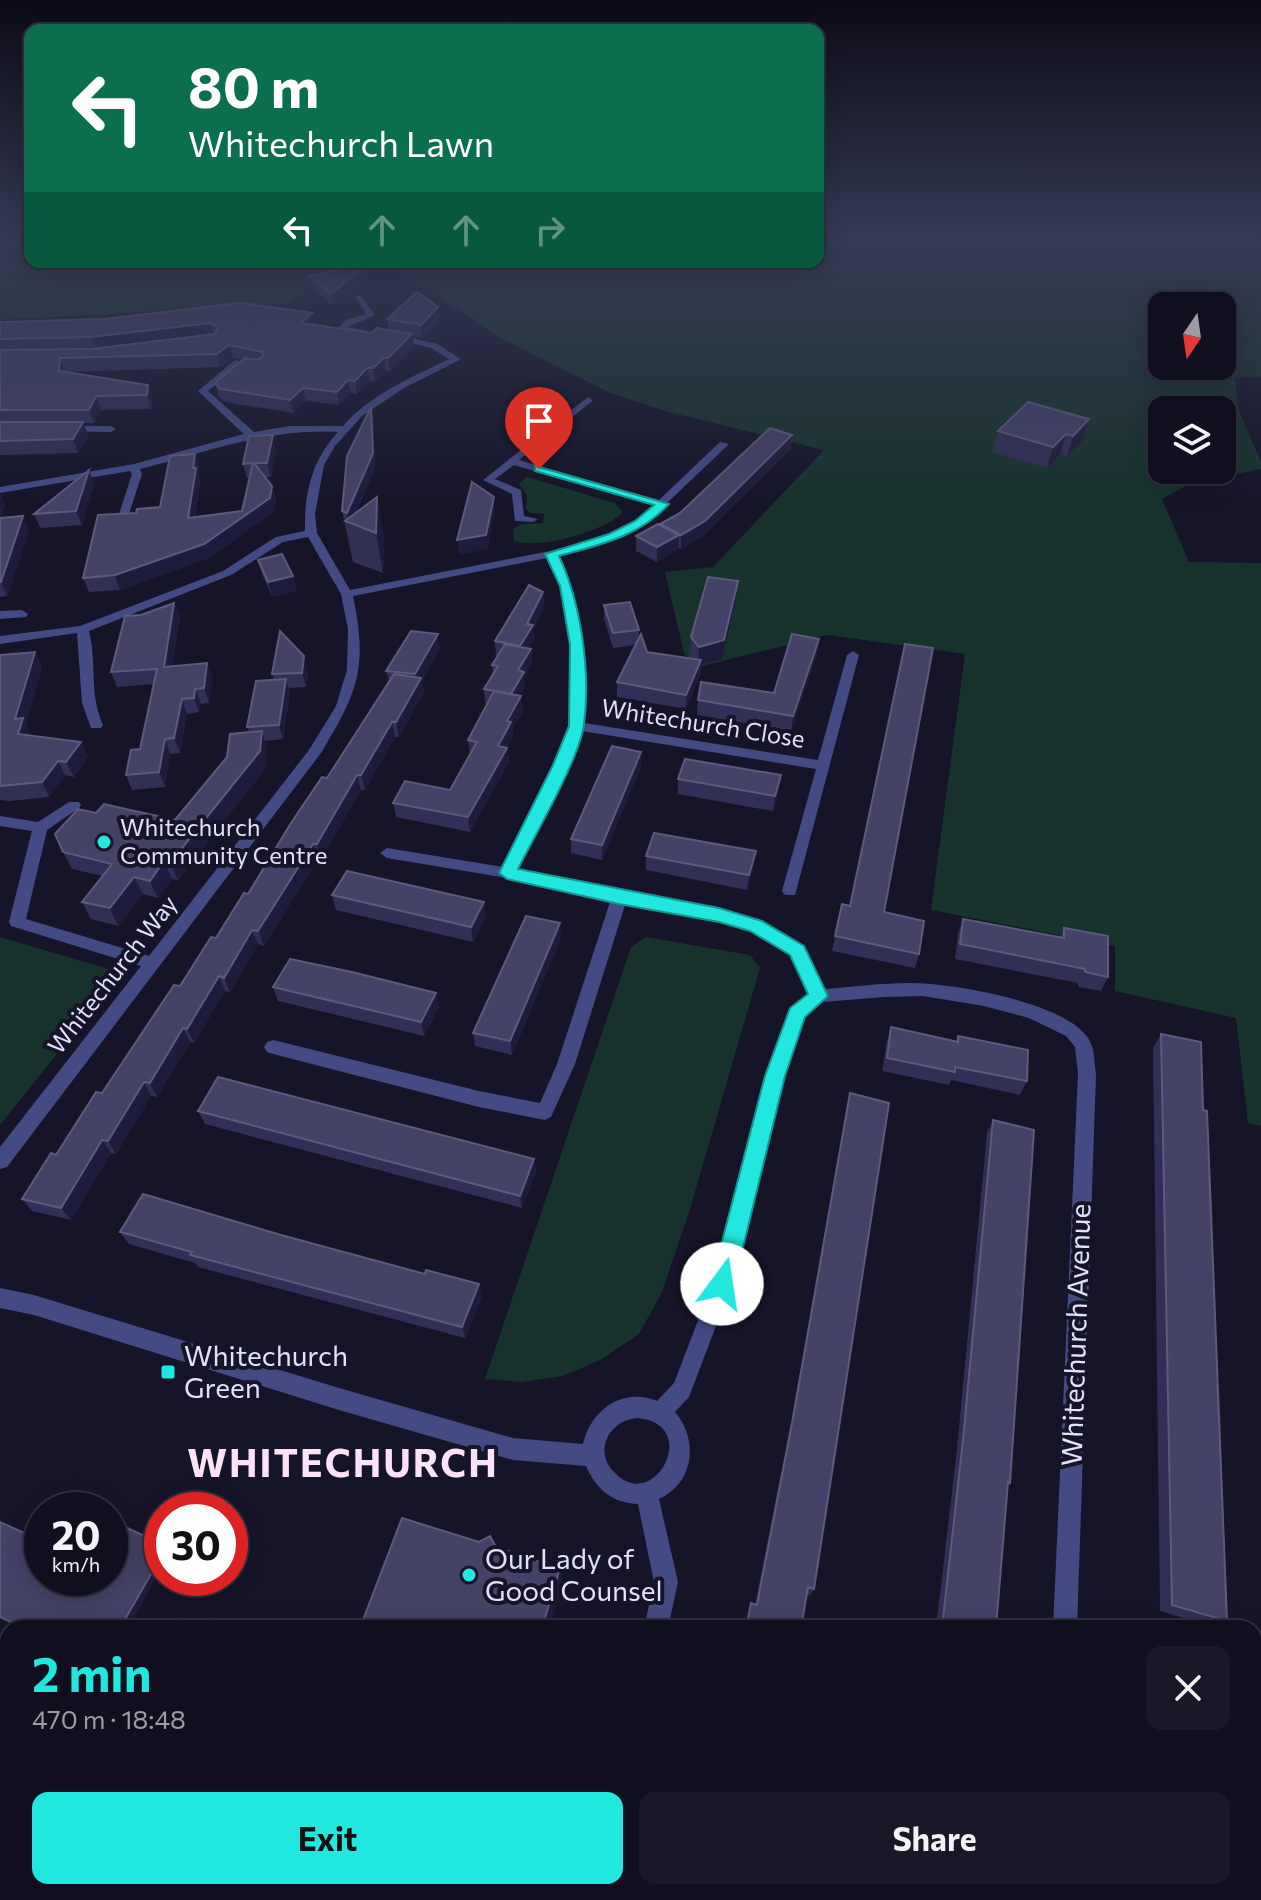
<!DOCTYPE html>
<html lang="en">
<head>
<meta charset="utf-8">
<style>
  :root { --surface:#100f1f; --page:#191828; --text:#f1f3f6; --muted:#9c9ca4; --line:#302f3d; --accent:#21e7de }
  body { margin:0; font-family:Commissioner,sans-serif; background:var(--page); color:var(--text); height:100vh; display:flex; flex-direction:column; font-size:30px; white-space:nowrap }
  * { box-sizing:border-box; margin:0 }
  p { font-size:26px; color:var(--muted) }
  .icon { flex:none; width:44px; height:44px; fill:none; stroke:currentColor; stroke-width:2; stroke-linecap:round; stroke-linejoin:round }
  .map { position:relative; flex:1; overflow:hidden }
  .sheet { position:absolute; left:0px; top:1620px; width:1262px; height:280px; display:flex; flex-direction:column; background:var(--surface); border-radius:24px 24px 0 0; box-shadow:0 4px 20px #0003,0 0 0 2px var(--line) }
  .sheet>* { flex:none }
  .hud { position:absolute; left:24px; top:24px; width:800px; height:244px; border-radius:16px; box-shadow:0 4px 20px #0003,0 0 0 2px var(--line); background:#0b6e4f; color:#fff; overflow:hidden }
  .needle { width:52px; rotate:193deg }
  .buttons { position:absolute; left:1148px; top:292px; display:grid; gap:16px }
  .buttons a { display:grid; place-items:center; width:88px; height:88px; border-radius:16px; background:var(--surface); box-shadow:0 4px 20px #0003,0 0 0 2px var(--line); font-size:40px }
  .speed { position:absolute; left:24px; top:1492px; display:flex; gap:16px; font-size:40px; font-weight:700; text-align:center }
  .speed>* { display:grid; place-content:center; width:104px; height:104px; border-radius:50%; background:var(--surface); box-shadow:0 4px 20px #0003,0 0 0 2px var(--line); line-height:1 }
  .speed small { font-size:20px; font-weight:400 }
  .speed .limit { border:12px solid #d22; background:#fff; color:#111 }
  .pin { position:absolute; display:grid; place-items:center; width:68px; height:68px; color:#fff; margin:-82px -34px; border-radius:50% 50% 50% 0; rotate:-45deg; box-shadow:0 0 8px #0007 }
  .pin .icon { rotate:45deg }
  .me { position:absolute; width:88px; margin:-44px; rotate:14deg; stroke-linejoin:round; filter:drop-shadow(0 0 6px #0008) }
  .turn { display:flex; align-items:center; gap:28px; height:168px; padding:0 32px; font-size:36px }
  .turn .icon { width:104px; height:104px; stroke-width:2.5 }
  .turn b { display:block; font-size:56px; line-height:68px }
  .lanes { display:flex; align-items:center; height:76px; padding:0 32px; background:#0003; justify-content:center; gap:40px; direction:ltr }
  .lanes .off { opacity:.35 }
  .round { display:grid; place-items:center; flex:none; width:84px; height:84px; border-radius:16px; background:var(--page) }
  .headline { display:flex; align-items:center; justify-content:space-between; height:136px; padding:0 32px }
  h1 { font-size:48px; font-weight:700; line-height:60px; color:var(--accent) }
  .action { display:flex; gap:16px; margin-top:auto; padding:16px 32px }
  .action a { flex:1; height:92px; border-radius:16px; background:var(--accent); color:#111; font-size:32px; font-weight:700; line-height:92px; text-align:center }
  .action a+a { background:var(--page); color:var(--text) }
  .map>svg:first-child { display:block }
  .green { fill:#18332e; fill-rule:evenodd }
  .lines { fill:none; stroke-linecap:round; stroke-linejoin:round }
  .minor { fill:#444b83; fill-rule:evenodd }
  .wall { fill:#312f55 }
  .shaded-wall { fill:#1e1c3c }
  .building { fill:#444267; stroke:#5c5b7e; stroke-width:2 }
  .route { fill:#21e7de; stroke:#159690; stroke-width:2 }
  .poi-dot { fill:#21e7de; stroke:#151429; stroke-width:3 }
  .labels { text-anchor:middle; stroke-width:8; stroke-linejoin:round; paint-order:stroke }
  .street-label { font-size:24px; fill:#e0e1fc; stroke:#151429 }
  .poi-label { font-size:24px; fill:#e0e1fc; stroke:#151429; text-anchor:start }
  .near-street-label { font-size:28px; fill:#e0e1fc; stroke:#151429 }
  .near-poi-label { font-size:28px; fill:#e0e1fc; stroke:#151429; text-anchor:start }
  .near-district-label { font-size:38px; font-weight:bold; letter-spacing:2px; fill:#fce2f6; stroke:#151429 }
</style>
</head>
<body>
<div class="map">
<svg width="1261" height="1900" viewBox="0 0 1261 1900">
  <rect width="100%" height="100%" fill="#151429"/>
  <path class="green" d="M0,239H30V262H818V239H1261V377H1235L1239,411L1261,462V469L1187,485L1162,499L1189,562L1261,563V1126L1248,1123L1236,1018L1115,991V946L931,910L965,654L828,635L698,667L684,653L665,572L713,567L824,450L669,412L609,392L495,335L414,279L380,263L319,279L291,303L0,320ZM1162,306H1222V366H1162ZM1162,410H1222V470H1162Z
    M527,477L615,503L623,512C606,531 538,550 514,541L513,529L521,524L543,523L544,514L530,513L526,509L527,495L519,484Z
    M0,937L122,973L0,1125Z
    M646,937L750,955L760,968L690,1209L662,1292L639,1334L600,1360L563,1376L521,1382L485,1379L631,947Z"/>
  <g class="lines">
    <path class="minor" d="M355,296H361L375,315L348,327L368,331V335L338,328L345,320L366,314Z
      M392,333L437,344L461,359L404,388L362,416L335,446L324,465L315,514L317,533L350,590L550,551L609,535L635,522L653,505L514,465L495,479L521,490L524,516L538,519L533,522L515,521L512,494L483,480L588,397L593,400L591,402L519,460L659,500L720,442L729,444L643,526L617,539L558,556C585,613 583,661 584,723L818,760L847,655L853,651L859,655L795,895H785L782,891L816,769L582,731L568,765L516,870L619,892L719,909L762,922L803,947L824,989C852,987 881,983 910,983C952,983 1064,1002 1088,1038C1095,1048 1094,1062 1096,1074L1077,1628H1053L1078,1074L1075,1047L1066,1036L1029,1018L984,1006L923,996L884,997L823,1002L804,1017L776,1101L732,1284L689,1397L675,1412C699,1440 694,1483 659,1499L678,1582L668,1628H644L654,1582L638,1504C612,1503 596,1489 586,1466L513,1460L339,1410L34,1315L0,1308V1288L34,1295L339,1388L513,1438L583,1444C591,1410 622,1387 657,1401L674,1383L712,1284L758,1101L789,1013L810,994L791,955L751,930L719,921L625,905L575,1064L551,1117L545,1120L479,1107L273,1054L267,1052L264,1047L267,1042L273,1040L479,1091L540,1103L557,1064L610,902L507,878L387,858L380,853L387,848L503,867L554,765L570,726L571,645L560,586L547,558L353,596C368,668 358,692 321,753L7,1167L0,1169V1147L141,966L11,926L9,922L32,831L0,826V816L38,822L69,802H79L81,805L79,808L47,830L26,919L149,956L309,750L336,706L347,670L348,629L341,594L308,537L283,542L231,575L89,631C97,662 89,695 103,725L101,728H91L82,703L77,633L0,644V636L80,626L223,571L276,537L305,531C304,493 312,460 338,432C269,428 206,452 140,469L142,474L128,517L123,520L118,517L132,474L130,471L0,493V487L134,464L244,434L198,391L235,360L262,368L257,371L237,366L208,391L254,432L290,426H343C371,394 412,377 449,359L431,348L389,338L388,336ZM637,1418C703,1423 654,1517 613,1471C593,1449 611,1420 637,1418Z
      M66,426H111L116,429L111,432L62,431L61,429Z
      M22,610L28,614L26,617L0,619V611Z
      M585,1892H613L612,1900H584Z
      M1038,1892H1066V1900H1038Z"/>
  </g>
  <path class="wall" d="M368,263L370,275L334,306L313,289L310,276Z
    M312,313L315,325L371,333L389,330L387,319L440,320L422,338L412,336L414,347L390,371H386L375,382L370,381L357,394L351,393L339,405L306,401L293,413L225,402L219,397L215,383L243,360L233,358L220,367L66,372L148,385L152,399L151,409L101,410L94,423H84L88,435L78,453L0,455V322Z
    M1089,419L1083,440L1067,457L1060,455L1047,468L993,452L998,431Z
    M373,421L375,467L356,513L377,497L384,537L383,573L353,562L342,511Z
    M791,448L704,535L681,549L678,548V549L657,562L636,551V536L660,526V524Z
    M276,449L271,477H265L272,486L276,500L273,512L209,558L120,590L89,592L83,578L160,507L195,454L199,468L198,475L200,482L195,517L242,511L250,478H247L243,464Z
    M89,470L94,484L82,525L40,528L34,514Z
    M0,494L5,505L0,518L29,530L7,596L0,597Z
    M258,560L293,576L297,591L272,597L262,574Z
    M738,581L736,600L722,659L701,665L700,675L686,709L617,697V682L635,645L613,648L604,619V605L639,630V636L647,652L693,659L690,656L691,637Z
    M543,592L544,607L533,629L534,640L529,648L531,649L532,663L524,677L525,686L519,696H521L523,711L512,729L513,737L507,747L509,762L470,832L396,817L393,803L450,790L470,755L468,740L487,704L485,703L484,689L493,674L492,665L497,656H496L495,641Z
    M174,603L180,617L172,666L207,663L212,678L209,703L201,704L199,712L187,714L180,753L170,754L165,787L132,790L126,775L140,749L154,684L117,687L111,672L141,615Z
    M819,639L817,654L791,731L697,715L698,700L774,693Z
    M440,648L422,681L424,692L399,737H395L365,790H361L321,859H318L264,946L258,944L230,992L225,991L194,1043L190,1042L157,1097L151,1096L116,1154L111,1153L71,1220L32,1211L22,1199L102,1093L248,894L327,778L389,681L386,671Z
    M35,652L42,667L26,724L30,733L29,736L81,742L88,757L74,777L65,775L49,797L9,801L0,800V655Z
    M308,671L306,687L289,688L290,694L283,739L265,741L267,749L265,769L178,880L172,879L158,898L143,894L118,926L91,919L82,902L102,876L72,869L63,852L96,813L175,820L249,732L247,727L274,680L272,674Z
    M641,767L602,860L571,853V839Z
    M678,779L779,790L773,811L678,794Z
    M646,856L754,866L747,890L646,870Z
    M332,895L484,902L486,916L473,942L336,910Z
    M842,904L884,912L919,954L915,968L832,951Z
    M963,919L1060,938L1064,928L1108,977L1101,991L1078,987V983L955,959L958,933Z
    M561,938L512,1055L475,1046L473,1033Z
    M273,987L439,1007L424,1036L278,1001Z
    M891,1027L956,1041L958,1036L1027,1081L1020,1095L951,1080L949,1085L882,1071L887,1041Z
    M1161,1034L1203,1110L1227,1621L1214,1627L1160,1611L1153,1048Z
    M850,1093L814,1589L810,1596L807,1595L801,1628H745L751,1603L755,1605L790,1428L847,1107Z
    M198,1111L534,1159L536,1172L522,1208L205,1124Z
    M993,1120L1010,1483L1008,1486L996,1628H936L957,1449L987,1133Z
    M120,1232L281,1235L425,1274L479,1284L482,1296L465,1338L198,1267L195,1263L129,1244Z
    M1153,1892H1228L1229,1900H1153Z"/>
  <path class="shaded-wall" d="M368,263L370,275L334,306L331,294Z
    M438,307L440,320L422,338L421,325Z
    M312,313L315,326L301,323Z
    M211,323L215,336L96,350L91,337Z
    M412,334L414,347L390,371L388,358Z
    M229,345L233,358L220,367L217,354Z
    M60,358L64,372L59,371Z
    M384,358L386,371L375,382L373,368Z
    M367,368L370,381L357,394L355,381Z
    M348,380L351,393L339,405L337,392Z
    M148,385L152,399L151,409L147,395Z
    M303,388L306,401L293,413L290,400Z
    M96,396L101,410L94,423L89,410Z
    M371,407L373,421L375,467L351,524L349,523L347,513Z
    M1089,419L1083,440L1067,457L1073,436Z
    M83,422L88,435L78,453L73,439Z
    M1066,434L1060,455L1047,468L1053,447Z
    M273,435L276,449L271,477L267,463Z
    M792,435L791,448L704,535L681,549V535L735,490Z
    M195,454L199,468L198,475L200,482L192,532L188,518Z
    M89,470L94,484L82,525L76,511Z
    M272,486L276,500L273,512L209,558L120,590L115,575L204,544Z
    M0,494L5,505L0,518Z
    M377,497L384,537L383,573L376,533Z
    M494,497L495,511L488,549L459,555L457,540Z
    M23,516L29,530L7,596L1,582Z
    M679,535L678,549L657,562V547Z
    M293,576L297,591L272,597L268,582Z
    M738,581L736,600L722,659L701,665L700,675L686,709V695L698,666L699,647Z
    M543,592L544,607L533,629L534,640L522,660L520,646L527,624Z
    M174,603L180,617L169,682L164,667Z
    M438,634L440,648L422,681L424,692L399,737L396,722L417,686L415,674Z
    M819,639L817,654L791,731L793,716Z
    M531,649L532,663L524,677L525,686L512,708L511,694L518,670Z
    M35,652L42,667L26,724L30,733L25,749L18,734L15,719Z
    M304,656L308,671L306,687L302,673Z
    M207,663L212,678L209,703L204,688Z
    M286,679L290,694L283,739L279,725Z
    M195,689L201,704L199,712L194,698Z
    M521,696L523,711L512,729L513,737L500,761L498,746L507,721Z
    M182,699L187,714L180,753L174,738Z
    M392,722L395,737L365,790L361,775Z
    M262,731L267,749L265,769L178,880L170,863Z
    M165,739L170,754L165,787L159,772Z
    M81,742L88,757L74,777L66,762Z
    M507,748L509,762L470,832L468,817Z
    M641,752V767L602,860V845Z
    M58,761L65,775L49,797L42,782Z
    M357,775L361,790L321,859L317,844Z
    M781,775L779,790L773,811L775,796Z
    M313,844L318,859L264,946L258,931Z
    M756,851L754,866L747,890L749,875Z
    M164,861L172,879L158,898L150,881Z
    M134,877L143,894L118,926L110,908Z
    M484,902L486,916L473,942L471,927Z
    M560,923L561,938L512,1055L510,1041Z
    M252,930L258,944L230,992L224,978Z
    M219,976L225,991L194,1043L187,1029Z
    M436,993L439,1007L424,1036L421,1022Z
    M183,1028L190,1042L157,1097L150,1083Z
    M144,1082L151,1096L116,1154L108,1141Z
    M102,1140L111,1153L71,1220L61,1208Z
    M534,1159L536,1172L522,1208L520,1196Z
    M479,1284L482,1296L465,1338L462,1327Z
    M162,1555V1568L128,1628H120Z
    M560,1568L563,1582L550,1628H542Z
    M0,1882L8,1887V1892H17L32,1900H10L0,1895Z"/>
  <path class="building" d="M368,263L331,294L310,276Z
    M417,292L438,307L421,325L387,319Z
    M241,303L312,313L301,323L371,333L377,328L412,334L388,358H384L373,368H367L355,381L348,380L337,392L303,388L290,400L221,389L215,383L245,358L257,360L264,356L262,352L229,345L217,354L60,358L59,371L148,385L147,395L96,396L89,410H0V350L92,349L215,334L218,327L211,323L91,337L0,339V322L104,319Z
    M1028,402L1089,419L1073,436L1066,434L1053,447L998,431Z
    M371,407L373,453L347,513L342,511L347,456Z
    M0,422H83L73,439L0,441Z
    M770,428L792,435L705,521L681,535L660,524L680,513Z
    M273,435L267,463H254L272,486L270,498L204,544L115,575L83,578L98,515L136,513L137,509L160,507L170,456L195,454L193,468H196L188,518L242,511L253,463L243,464L249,436Z
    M89,470L76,511L34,514Z
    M472,482L494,497L486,535L457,540Z
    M377,497L376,533L345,521Z
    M23,516L1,582H0V518Z
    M658,524L679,535L657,547L636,536Z
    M282,554L293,576L268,582L258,560Z
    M708,577L738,581L724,640L699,647L691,637Z
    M529,585L543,592L527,624L533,625L520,646L495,641Z
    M630,602L639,630L613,633L604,605Z
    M174,603L164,667L207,663L204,688L195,689L194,698L182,699L174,738L165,739L159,772L126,775L131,750L140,749L157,669L111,672L125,616L141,615Z
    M280,631L304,656L302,673L272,674Z
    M411,631L438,634L415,674L386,671Z
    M641,634L647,652L701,660L686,695L617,682Z
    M792,634L819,639L793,716L698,700L701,682L774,693Z
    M505,644L531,649L518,670L524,672L511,694L484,689L498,666L492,665Z
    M905,644L933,648L884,912L924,921L919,954L835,936L842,904L850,906Z
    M35,652L15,719L23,718L18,734L81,742L66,762L58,761L42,782L0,786V655Z
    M394,674L421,678L396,722H392L361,775H357L317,844H313L258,931L252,930L224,978L219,976L187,1029L183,1028L150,1083L144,1082L108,1141L102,1140L61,1208L22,1199L51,1153L56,1155L96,1092L102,1093L174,985L180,986L211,937L216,938L244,893L248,894L291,823L322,777L327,778Z
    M286,679L279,725L247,727L256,681Z
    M494,691L521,696L507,721L511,722L498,746L507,748L468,817L393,803L405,781L450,790L477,742L468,740Z
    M262,731L260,751L170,863L164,861L150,881L134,877L110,908L82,902L112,864L63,852L55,834L78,809L96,813L104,804L175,820L227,757L230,734Z
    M612,746L641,752L602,845L571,839Z
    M685,759L781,775L775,796L678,779Z
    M654,833L756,851L749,875L646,856Z
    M347,871L484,902L471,927L332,895Z
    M526,916L560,923L510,1041L473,1033Z
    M963,919L1064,938V928L1108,936V977L1085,972V969L960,944Z
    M290,959L352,972L436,993L421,1022L273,987Z
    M891,1027L958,1042V1036L1028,1050L1027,1081L955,1067V1072L887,1058Z
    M1161,1034L1201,1042L1203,1110L1207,1111L1227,1621L1172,1605Z
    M218,1077L534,1159L520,1196L198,1111Z
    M850,1093L889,1103L814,1589L808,1587L801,1628H746L751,1603L757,1605L793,1418Z
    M993,1120L1034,1130L1010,1483L1008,1482L996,1628H942L963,1440Z
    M143,1194L281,1235L425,1274L426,1270L479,1284L462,1327L190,1255L192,1252L120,1232Z
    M402,1518L479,1542L490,1536L496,1547L560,1568L542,1628H360Z
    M110,1520L162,1544V1555L120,1628H21V1627L0,1617V1522L42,1541V1578H110Z
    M8,1649V1683L0,1679V1662Z
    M705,1892H814L836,1900H703Z
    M1166,1892H1228L1229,1900H1166Z
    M0,1895L10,1900H0Z"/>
  <linearGradient id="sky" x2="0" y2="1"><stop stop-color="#0c0b17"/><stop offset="0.47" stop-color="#353a54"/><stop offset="1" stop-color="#353a54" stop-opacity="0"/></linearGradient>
  <rect width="1261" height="505" fill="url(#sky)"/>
  <path class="route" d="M535,466L669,504C639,537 599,545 559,556C581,603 591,672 584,724C580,758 535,835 518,869L719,908L762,921L804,946L828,996L805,1017L785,1076L734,1284L730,1292L722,1295L714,1292L711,1284L765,1076L790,1008L808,994L790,955L750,931L719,922L619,904L507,879L499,873L553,765L569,726L570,645L560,586L545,554L609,534L635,521L654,505L535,471Z"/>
  <g class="poi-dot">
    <circle cx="104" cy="842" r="8"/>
    <rect x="160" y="1364" width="16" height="16" rx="4"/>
    <circle cx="469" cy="1575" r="8"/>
  </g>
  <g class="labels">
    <g class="street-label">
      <text transform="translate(703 724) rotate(9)" y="8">Whitechurch Close</text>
      <text transform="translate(113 975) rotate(-52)" y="8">Whitechurch Way</text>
    </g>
    <g class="poi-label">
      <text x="120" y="836">Whitechurch<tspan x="120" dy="28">Community Centre</tspan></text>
    </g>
    <g class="near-street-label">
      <text transform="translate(1076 1335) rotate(-88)" y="10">Whitechurch Avenue</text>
    </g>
    <g class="near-poi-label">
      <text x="184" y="1366">Whitechurch<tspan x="184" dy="32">Green</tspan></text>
      <text x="485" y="1569">Our Lady of<tspan x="485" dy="32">Good Counsel</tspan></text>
    </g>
    <g class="near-district-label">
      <text x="343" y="1477">WHITECHURCH</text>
    </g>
  </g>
</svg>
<div class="buttons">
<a><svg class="needle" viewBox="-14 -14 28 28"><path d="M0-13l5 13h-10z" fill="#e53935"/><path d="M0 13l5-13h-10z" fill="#9c9ca4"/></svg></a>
<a><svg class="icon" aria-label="layers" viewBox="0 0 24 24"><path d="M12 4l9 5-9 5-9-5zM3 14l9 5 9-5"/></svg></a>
</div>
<div class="speed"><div>20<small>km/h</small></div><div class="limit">30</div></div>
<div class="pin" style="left:539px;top:469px;background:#d93025"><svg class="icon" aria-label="arrive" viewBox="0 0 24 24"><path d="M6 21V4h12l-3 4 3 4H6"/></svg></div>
<svg class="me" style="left:722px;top:1284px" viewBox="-20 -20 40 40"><circle r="19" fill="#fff"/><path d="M0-13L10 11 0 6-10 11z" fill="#21e7de"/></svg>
<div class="hud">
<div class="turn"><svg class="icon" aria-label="left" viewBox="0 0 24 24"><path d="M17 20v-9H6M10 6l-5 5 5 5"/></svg><div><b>80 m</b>Whitechurch Lawn</div></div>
<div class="lanes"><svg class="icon" aria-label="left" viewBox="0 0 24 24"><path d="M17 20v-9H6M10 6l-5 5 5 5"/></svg><svg class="icon off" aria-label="ahead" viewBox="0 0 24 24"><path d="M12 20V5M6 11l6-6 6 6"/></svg><svg class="icon off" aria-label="ahead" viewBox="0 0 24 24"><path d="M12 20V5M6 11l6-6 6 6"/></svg><svg class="icon off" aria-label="right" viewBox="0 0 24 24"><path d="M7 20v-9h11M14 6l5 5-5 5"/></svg></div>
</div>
<section class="sheet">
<div class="headline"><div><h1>2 min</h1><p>470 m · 18:48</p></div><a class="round"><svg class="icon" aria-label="close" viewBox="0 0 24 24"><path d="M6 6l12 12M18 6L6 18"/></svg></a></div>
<div class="action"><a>Exit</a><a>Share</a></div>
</section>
</div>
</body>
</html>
